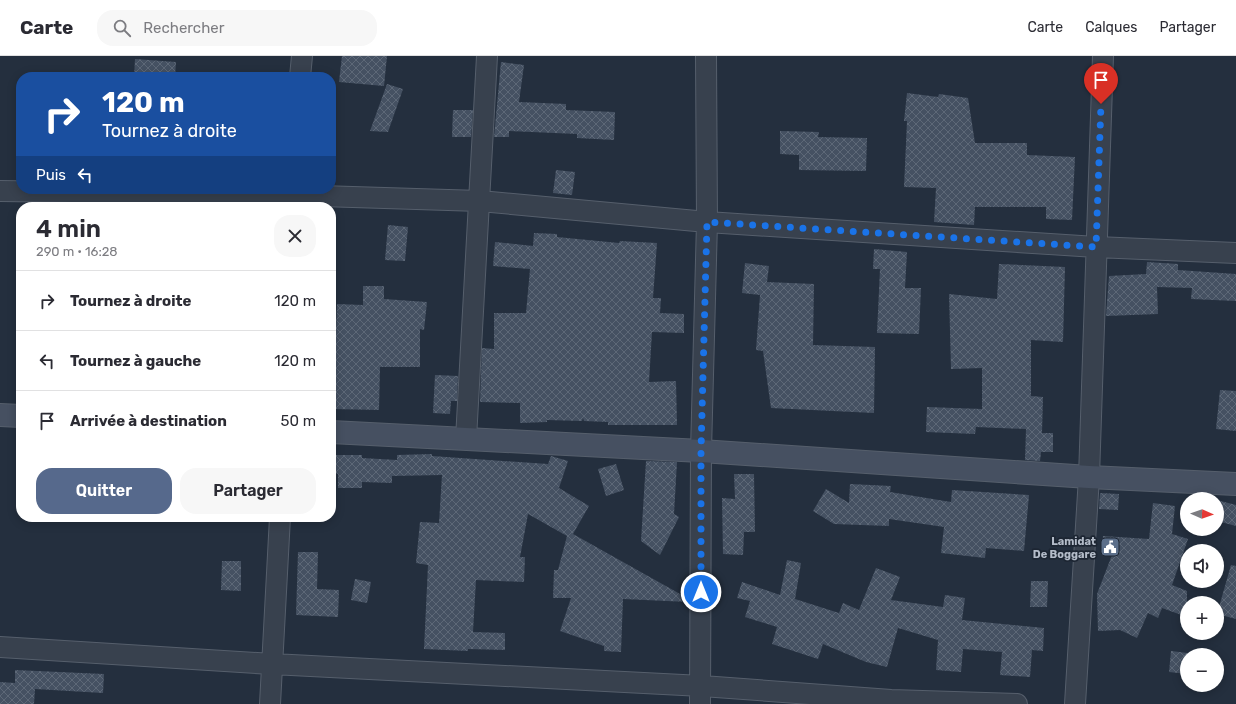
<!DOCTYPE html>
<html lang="fr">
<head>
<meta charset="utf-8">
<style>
  :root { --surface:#fff; --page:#f7f7f7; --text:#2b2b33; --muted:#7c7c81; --line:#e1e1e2; --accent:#56698c }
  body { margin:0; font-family:Rubik,sans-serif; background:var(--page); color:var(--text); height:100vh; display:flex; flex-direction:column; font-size:15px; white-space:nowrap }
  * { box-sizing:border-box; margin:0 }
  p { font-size:13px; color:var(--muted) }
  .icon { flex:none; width:22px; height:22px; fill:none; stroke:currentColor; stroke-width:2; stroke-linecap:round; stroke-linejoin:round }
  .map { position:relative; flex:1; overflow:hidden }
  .side { position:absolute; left:16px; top:146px; width:320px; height:320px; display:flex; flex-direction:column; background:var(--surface); border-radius:16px; box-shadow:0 2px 10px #0003 }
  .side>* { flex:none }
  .guide { position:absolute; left:16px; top:16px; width:320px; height:122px; border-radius:16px; box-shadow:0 2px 10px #0003; background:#1a4fa0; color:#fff; overflow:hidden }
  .needle { width:26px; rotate:92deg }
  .tools { position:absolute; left:1180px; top:436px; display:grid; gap:8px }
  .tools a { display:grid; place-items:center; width:44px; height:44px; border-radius:50%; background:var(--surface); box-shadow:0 2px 10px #0003; font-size:20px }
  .pin { position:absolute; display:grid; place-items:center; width:34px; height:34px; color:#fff; margin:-41px -17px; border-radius:50% 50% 50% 0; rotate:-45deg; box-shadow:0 0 4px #0007 }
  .pin .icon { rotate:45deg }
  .me { position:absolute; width:44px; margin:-22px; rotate:0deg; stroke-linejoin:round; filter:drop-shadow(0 0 3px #0008) }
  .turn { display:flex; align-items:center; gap:14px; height:84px; padding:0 20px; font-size:18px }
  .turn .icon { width:52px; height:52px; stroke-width:2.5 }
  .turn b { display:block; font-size:28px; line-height:34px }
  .then { display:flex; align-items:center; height:38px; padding:0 20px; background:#0003; gap:8px; font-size:15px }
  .round { display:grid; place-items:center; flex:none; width:42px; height:42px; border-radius:16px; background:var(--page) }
  .overview { display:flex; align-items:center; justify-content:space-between; height:68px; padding:0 20px }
  h1 { font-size:24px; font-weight:600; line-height:30px }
  .primary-button { display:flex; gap:8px; margin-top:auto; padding:8px 20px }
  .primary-button a { flex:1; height:46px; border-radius:16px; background:var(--accent); color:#fff; font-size:16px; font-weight:600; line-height:46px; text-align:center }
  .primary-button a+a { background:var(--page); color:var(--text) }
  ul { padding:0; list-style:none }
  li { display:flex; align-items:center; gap:12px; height:60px; padding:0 20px; border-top:1px solid var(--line) }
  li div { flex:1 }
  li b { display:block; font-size:15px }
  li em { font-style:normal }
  header { display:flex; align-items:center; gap:24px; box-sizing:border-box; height:56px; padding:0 20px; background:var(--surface); border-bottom:1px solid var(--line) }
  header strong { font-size:19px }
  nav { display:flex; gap:22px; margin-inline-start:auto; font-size:14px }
  .search { width:280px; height:36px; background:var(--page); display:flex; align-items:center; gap:10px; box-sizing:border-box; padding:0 14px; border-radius:16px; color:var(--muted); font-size:15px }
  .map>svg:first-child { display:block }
  .building { fill:url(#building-cross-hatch) }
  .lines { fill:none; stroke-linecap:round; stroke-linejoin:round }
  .street-casing { stroke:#565f6c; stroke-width:22 }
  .secondary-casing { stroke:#565f6c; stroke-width:24 }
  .street { stroke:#38414e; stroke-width:20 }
  .secondary { stroke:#465061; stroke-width:22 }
  .route { stroke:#1a73e8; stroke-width:7; stroke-dasharray:0 12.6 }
  .labels { text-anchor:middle; stroke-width:3.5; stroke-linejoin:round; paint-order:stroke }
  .poi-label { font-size:11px; font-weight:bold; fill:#b4bcc9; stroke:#1d2633; text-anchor:end }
</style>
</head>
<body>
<header>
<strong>Carte</strong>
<div class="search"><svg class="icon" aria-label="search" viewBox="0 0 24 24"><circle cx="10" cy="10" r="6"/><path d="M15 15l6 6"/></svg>Rechercher</div>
<nav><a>Carte</a><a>Calques</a><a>Partager</a></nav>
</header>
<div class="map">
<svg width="1236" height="648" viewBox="0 0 1236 648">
  <defs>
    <pattern id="building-cross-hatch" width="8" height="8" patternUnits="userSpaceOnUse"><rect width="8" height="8" fill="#455162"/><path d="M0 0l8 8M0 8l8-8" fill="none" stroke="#5d6877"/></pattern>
  </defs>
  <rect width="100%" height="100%" fill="#242f3e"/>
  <path class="building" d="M342,0H387L384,30L339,26Z
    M135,3L176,6L175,21H134Z
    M501,6L524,9L519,46L566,48V54L615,56L614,84L577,82V78L509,75V81H494Z
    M387,28L403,33L388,76L370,75Z
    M907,37L938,41L939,38L968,42L975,87H1027V99L1075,101L1072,164L1046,163V151H975L974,169L934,166L936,132L904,131L907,65H904Z
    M453,54H473L471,81H452Z
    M780,75L819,76L818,81L867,82L866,115L799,114V99L780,98Z
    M556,114L575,116L572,139L553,137Z
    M388,169L408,171L405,205L385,204Z
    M534,177L557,178V181L619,187L620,185L657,187L653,242H661L660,257L684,258V277L652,276L649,326L676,325L677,369H608V366L584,365L583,362L582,365L547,364V366L520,367V347L480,346L482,292L494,293V257H526L530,213L493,210L495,186L533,190Z
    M874,193L907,196L905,232H921L919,278L877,277L880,213H873Z
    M1147,206L1178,208V214L1236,218V245L1191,243L1192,232L1157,231L1158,258L1106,260L1109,220L1146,218Z
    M745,207L769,210L767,226L814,228L813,289L875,291L874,357L771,352L763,295L756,294L760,239L742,237Z
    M999,208L1065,211L1063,286L1031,284V340L1043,341L1042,377H1053V396H1041L1040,405L1025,404L1026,373L976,371L975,378L926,376L927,351L982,353V312L951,313L949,238L997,243Z
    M363,230H384V243L427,246L424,274L420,273V311H380L379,354L331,353V315L334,317L337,248L363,249Z
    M435,319L458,320L457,345H451L450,358L433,357Z
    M1220,334L1236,335V375L1216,373Z
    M432,398V400L548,408L551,400L568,405L559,432L589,450L573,478L689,543V546L623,543L621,596L604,595V590L560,575L571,542H553L554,514H558L567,480L528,458L520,501H525L524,526L476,524L473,576L505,577V594L468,593V595L424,593L428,509L416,507L420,466L439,467L442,419L392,420V427L362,426V432H338V418L331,416V399H362V402L397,404V399Z
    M646,405L677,406L674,458L679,461L660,499L641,485Z
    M616,408L624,434L606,440L598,413Z
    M734,418H754L755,476H744L743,499L723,498L722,442L735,443Z
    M850,428L891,430L890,436L951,446L952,434L1029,439L1024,495L986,492L985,502L941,497L944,471L889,463V470L834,468L813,455L826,433L849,447Z
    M1100,437L1119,438L1118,454L1099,453Z
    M1217,444L1236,449V470L1217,465Z
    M1153,447L1175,450L1172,478L1188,483L1172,529L1187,535V561L1162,552L1158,562L1148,557L1137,582L1120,574L1098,575L1097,538L1112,499H1102L1103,480L1149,483Z
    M298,496H318L317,533L339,534L338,561L296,559Z
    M787,504L801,507L795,543L839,557L843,547L859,554L876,512L900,521L891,544L943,551L945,539L965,542L962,564L1044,572L1043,595L1032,594L1030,621L1000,619L1002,596L963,593L961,616L936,614L938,584L898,572L887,611L866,606L823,588L818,603L772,588L777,571L745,561L750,545L737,542L742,526L780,539Z
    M222,505H241V535L221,534Z
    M1231,509L1236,510V563L1217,558Z
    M355,523L371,526L367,547L351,544Z
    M1031,525H1048L1047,551H1030Z
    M1171,595L1196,598L1187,599V618L1169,616Z
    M15,614L104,618L103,637L35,633L34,648H0V626L15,627Z"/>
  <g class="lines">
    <g class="street-casing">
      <path id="street" d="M300,21L302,0
        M0,135L289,139L480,145L707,166L1096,191L1236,197
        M466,383L487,0
        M0,591L272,608L702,630L891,644L1017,648
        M270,648L280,461
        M700,648L701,395L707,166L706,0
        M1075,648L1089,421L1103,0"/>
    </g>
    <g class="secondary-casing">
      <path id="secondary" d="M0,359L21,360
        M331,376L701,395L1089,421L1236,428"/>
    </g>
    <use href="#street" class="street"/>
    <use href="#secondary" class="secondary"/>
  </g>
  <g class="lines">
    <path class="route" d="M701,536V395L707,166L1096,191L1101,48"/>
  </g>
  <defs>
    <g id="civic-square" transform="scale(1)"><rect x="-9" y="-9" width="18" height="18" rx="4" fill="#5c6f8a" stroke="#1d2633"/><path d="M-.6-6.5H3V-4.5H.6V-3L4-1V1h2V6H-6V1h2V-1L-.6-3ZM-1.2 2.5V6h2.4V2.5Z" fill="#fff"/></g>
  </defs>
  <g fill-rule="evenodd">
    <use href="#civic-square" x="1110" y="491"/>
  </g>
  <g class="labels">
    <g class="poi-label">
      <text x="1096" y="489">Lamidat<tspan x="1096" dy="13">De Boggare</tspan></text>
    </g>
  </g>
</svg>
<div class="tools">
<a><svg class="needle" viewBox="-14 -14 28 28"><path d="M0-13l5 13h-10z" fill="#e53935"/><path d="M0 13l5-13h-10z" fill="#7c7c81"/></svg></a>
<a><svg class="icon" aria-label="sound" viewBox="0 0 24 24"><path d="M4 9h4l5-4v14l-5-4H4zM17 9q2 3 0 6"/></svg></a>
<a>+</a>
<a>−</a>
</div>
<div class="pin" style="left:1101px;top:48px;background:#d93025"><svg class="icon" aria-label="arrive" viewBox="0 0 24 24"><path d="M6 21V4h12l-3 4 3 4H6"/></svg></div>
<svg class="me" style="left:701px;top:536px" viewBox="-20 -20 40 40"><circle r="17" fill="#1a73e8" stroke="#fff" stroke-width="3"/><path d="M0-11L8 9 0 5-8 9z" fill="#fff"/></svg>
<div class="guide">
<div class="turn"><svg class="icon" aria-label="right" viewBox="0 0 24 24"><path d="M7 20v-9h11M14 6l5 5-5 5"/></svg><div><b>120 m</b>Tournez à droite</div></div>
<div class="then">Puis<svg class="icon" aria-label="left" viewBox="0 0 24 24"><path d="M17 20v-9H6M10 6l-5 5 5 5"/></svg></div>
</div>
<section class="side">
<div class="overview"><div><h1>4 min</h1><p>290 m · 16:28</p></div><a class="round"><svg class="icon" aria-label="close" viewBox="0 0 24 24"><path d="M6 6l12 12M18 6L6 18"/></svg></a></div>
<ul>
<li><svg class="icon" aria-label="right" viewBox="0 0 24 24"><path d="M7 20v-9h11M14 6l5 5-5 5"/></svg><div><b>Tournez à droite</b></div><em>120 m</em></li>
<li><svg class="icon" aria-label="left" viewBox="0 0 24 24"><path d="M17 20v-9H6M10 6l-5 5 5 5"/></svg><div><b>Tournez à gauche</b></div><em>120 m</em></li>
<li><svg class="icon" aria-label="arrive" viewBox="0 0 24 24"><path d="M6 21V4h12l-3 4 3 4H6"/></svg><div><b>Arrivée à destination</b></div><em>50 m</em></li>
</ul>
<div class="primary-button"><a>Quitter</a><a>Partager</a></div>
</section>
</div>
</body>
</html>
